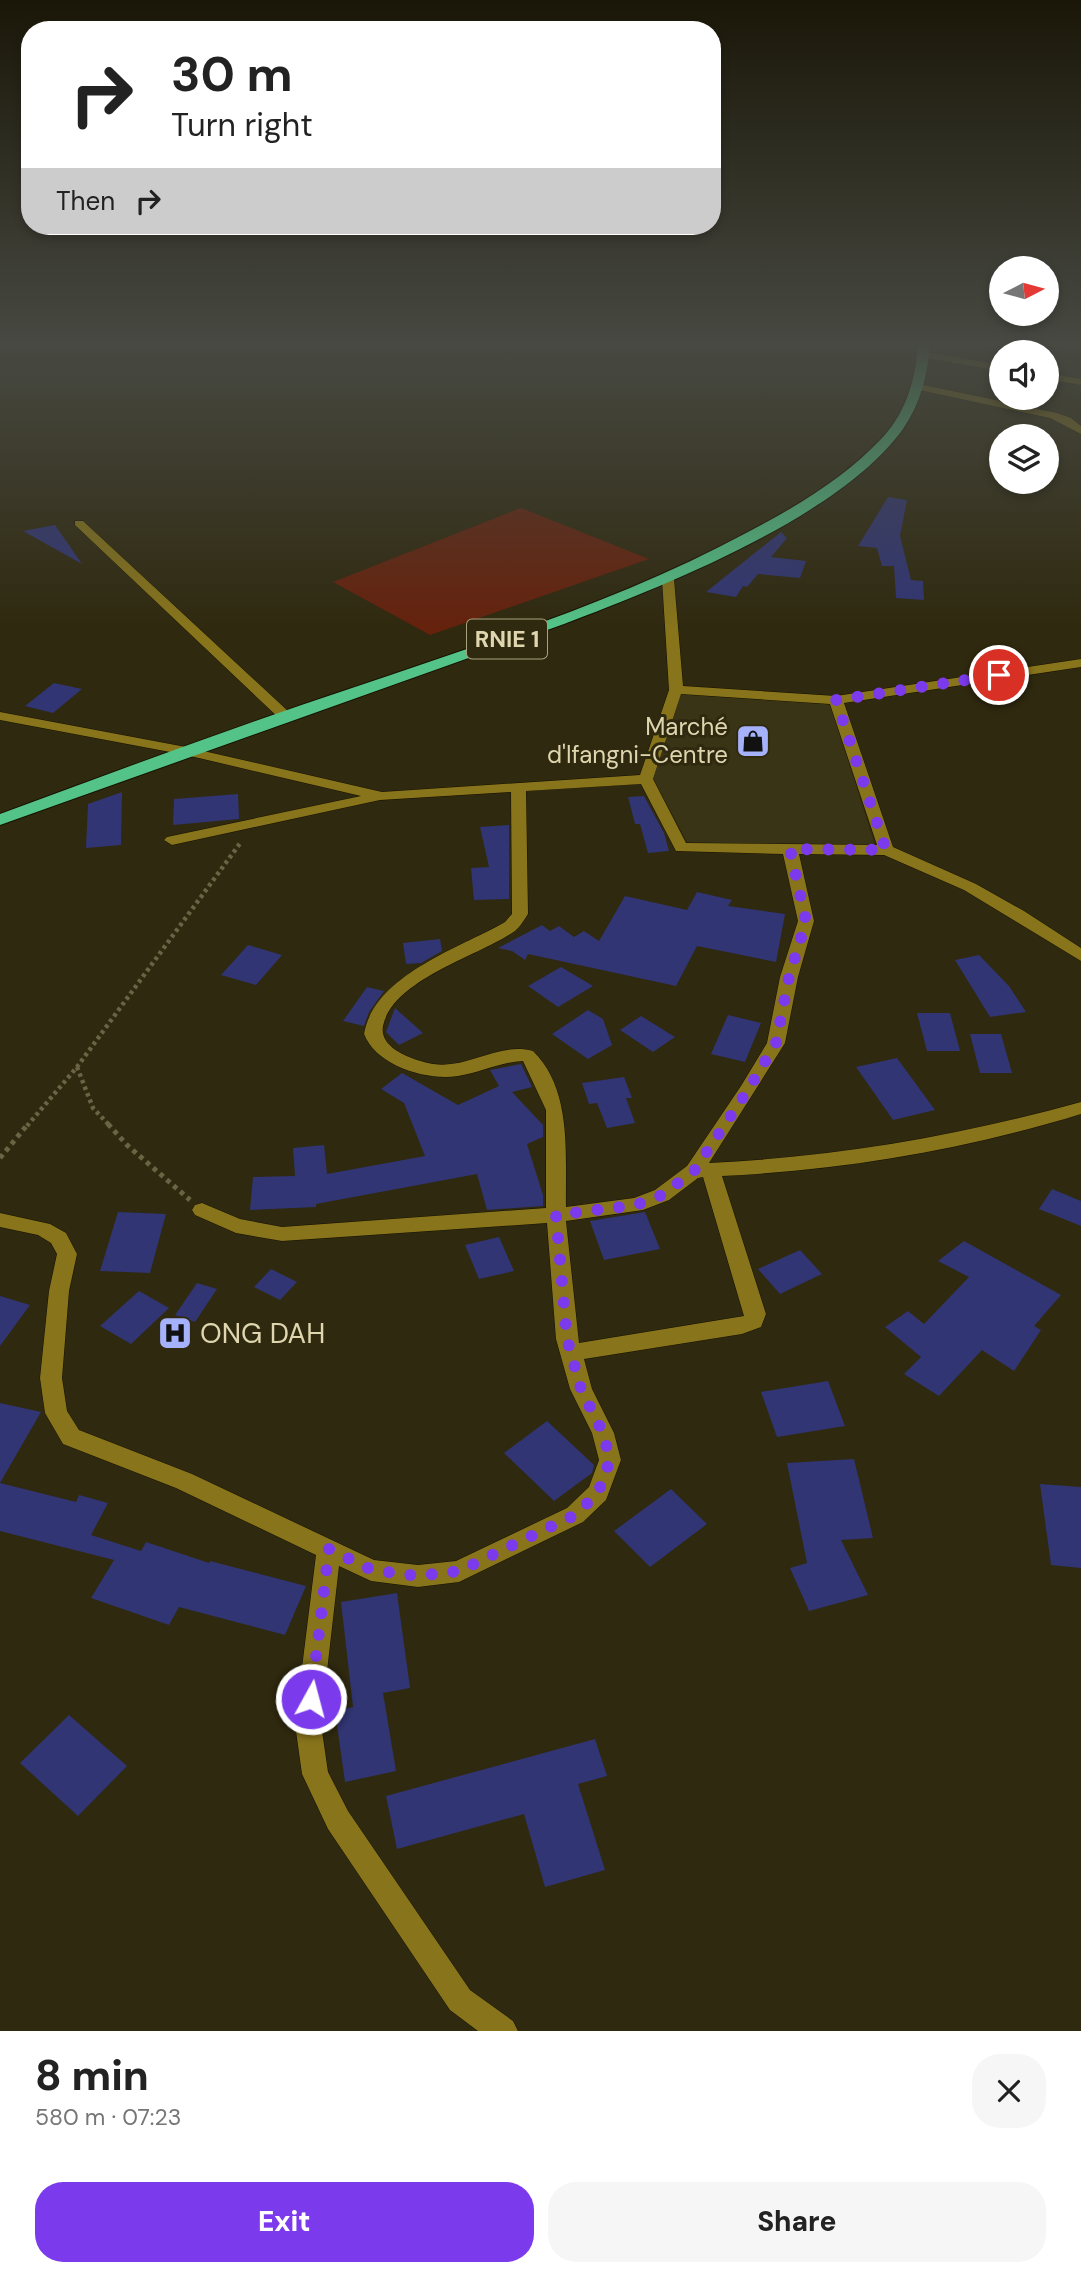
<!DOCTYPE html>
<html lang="en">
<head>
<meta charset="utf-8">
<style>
  :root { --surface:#fff; --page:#f6f6f6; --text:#222; --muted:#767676; --accent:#7c3aed }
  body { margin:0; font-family:"DM Sans",sans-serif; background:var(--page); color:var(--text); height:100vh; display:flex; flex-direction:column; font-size:26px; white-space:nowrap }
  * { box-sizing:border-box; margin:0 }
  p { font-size:23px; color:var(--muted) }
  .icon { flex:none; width:38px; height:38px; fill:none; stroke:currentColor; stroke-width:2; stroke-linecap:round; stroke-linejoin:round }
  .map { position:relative; height:2031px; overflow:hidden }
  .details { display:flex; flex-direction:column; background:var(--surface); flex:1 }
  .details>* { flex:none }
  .guide { position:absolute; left:21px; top:21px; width:700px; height:214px; border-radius:28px; box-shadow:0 4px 10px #0003; background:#fff; color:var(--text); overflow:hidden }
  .needle { width:46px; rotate:84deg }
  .controls { position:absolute; left:989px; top:256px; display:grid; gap:14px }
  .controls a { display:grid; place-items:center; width:70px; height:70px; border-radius:50%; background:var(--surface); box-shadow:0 4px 10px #0003; font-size:35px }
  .pin { position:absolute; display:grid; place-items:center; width:60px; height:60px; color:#fff; margin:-30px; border:4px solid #fff; border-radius:50%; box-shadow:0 2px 7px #0007 }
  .me { position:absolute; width:77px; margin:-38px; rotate:7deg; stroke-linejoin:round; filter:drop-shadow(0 0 5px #0008) }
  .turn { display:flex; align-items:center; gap:24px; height:147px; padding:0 35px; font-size:32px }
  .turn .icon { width:91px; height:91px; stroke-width:2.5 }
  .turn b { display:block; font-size:49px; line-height:60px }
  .then { display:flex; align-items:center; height:66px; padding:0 35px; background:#0003; gap:14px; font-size:26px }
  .round { display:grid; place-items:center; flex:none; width:74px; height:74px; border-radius:28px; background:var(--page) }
  .summary { display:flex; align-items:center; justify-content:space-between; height:119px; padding:0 35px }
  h1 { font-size:42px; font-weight:800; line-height:52px }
  .button { display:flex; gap:14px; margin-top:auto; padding:14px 35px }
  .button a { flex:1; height:80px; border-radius:28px; background:var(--accent); color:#fff; font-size:28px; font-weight:800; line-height:80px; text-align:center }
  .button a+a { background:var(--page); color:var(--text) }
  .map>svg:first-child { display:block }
  .built { fill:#3a3416 }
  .green { fill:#65220d }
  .building { fill:#313573 }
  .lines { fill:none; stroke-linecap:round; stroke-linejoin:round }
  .minor-casing { stroke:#171100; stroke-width:1 }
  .highway-casing { stroke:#171100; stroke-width:2 }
  .path-far1 { stroke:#6a6344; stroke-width:4.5; stroke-dasharray:3.5 3.5; stroke-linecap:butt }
  .path { stroke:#6a6344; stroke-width:5; stroke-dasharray:4.5 4.5; stroke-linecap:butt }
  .minor { fill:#87741b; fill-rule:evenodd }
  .highway { fill:#54c387; fill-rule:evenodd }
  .route { stroke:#7c3aed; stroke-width:12; stroke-dasharray:0 21.6 }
  .labels { text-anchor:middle; stroke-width:6; stroke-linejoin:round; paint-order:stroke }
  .shield { fill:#2f290f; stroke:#aaa27f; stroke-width:2 }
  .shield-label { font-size:23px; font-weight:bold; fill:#dfd6af }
  .poi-label { font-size:24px; fill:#dfd6af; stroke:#2f290f; text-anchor:end }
  .near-poi-label { font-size:28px; fill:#dfd6af; stroke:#2f290f; text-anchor:start }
</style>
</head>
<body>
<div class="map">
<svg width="1081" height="2031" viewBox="0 0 1081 2031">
  <rect width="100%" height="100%" fill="#2f290f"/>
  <path class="built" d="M680,694L830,704L875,845L688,844L653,778Z"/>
  <path class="green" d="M521,508L649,559L430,635L333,582Z"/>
  <path class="building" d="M888,497L907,500L900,536L911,580L923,581L924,600L896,598L894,566H882L877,548L858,546Z
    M55,525L82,564L23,531Z
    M781,532L787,538L771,557L806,561L800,578L758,574L747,587L743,586L736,597L706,592Z
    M54,683L82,689L53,713L25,706Z
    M122,792L121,845L86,848L88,804Z
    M238,794L239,819L173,825L174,799Z
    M644,796L664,833L669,851L648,853L640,824H635L628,797Z
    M509,825V899L474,900L471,868L489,867L480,827Z
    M697,892L732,900L728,906L785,914L776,962L697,946L676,986L528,954L525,960L512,951L498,948L542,925L550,931L559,926L574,937L584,931L599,941L625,896L687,910Z
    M440,939L442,951L421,963L406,964L403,943Z
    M248,945L282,955L256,985L221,975Z
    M979,955L1009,986L1026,1012L990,1017L955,960Z
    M561,967L593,986L558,1007L528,986Z
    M367,987L384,991L369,1012L364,1026L343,1021Z
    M395,1008L423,1033L399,1045L386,1032Z
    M588,1010L603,1019L612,1045L588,1059L552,1034Z
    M917,1013H950L960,1051H927Z
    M728,1015L761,1023L745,1062L711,1054Z
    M641,1016L675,1037L653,1052L620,1030Z
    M970,1034H1001L1012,1073H980Z
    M897,1058L935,1110L893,1120L856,1067Z
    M521,1064L532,1087L512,1092L543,1125V1137L527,1144L543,1195V1206L487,1210L477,1174L316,1204V1207L250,1210L253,1177L295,1176L293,1148L324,1145L327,1174L425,1156L404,1103L381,1089L402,1073L458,1105L499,1086L490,1070Z
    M624,1077L632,1098H626L635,1123L607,1128L597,1103L589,1104L582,1083Z
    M1052,1189L1081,1201V1226L1039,1209Z
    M118,1212L166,1214L150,1273L100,1271Z
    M645,1212L660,1249L604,1260L590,1221Z
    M499,1237L514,1271L479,1279L465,1245Z
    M964,1241L1061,1295L1034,1326L1041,1330L1014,1371L982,1350L939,1396L904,1374L921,1357L885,1327L908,1311L924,1324L969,1277L938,1261Z
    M800,1250L822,1274L780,1294L758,1269Z
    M271,1269L297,1282L280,1300L254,1287Z
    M197,1283L217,1289L195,1322L175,1315Z
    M139,1291L169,1308L131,1344L100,1326Z
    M0,1296L30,1305L0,1346Z
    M828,1381L845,1426L777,1437L761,1392Z
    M0,1403L41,1412L0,1483Z
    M547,1421L594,1465L592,1473L554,1501L504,1453Z
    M854,1459L873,1538L841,1540L868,1595L809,1611L790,1568L807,1563L787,1463Z
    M0,1483L76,1502L79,1495L108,1503L91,1535L141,1551L146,1542L209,1563L210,1561L306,1586L285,1635L179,1607L169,1625L91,1598L114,1560L0,1531Z
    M1040,1484L1081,1487V1568L1051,1565Z
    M671,1489L707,1524L650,1567L614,1531Z
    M397,1593L410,1688L383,1693L396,1771L345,1782L335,1711L353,1707L341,1602Z
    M69,1715L127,1766L78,1816L20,1763Z
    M595,1739L607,1776L578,1784L605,1870L545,1887L524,1814L397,1849L386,1796Z"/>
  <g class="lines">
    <g class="minor-casing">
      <path id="minor" d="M924,352L1001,365V371L921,357V353Z
        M1046,373L1081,379V385L1046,379Z
        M919,384L1057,413L1071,418L1081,426V434L1050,418L915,389L914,387Z
        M75,521H83L290,713V719H280L75,525Z
        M668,575L674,579L683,686L836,696L1081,659V667L844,703L893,847L976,884L1024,911L1081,948V961L964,890L884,855L799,854L814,921L798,977L785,1043L709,1163C836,1157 958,1136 1081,1102V1114C964,1150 845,1170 722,1176L766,1314L761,1327L742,1334L584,1359L592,1389L614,1433L621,1460L606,1500L583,1522L459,1582L418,1587L371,1581L339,1566L321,1724L328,1772L348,1811L470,1990L513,2021L518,2031H478L450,2010L328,1829L302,1774L295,1724L316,1555L176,1488L63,1444L45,1413L40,1378L49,1291L57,1254L51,1243L38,1235L0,1227V1213L50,1224L66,1233L77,1254L69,1291L62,1378L67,1411L79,1430L192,1474L374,1560L418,1565L456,1561L567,1508L589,1487L599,1460L592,1433L570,1389L556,1339L547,1223L282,1241L236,1233L195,1215L192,1210L195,1205L202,1203L240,1219L282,1227L546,1208V1110L523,1061C500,1062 480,1073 458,1076C427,1081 376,1066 364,1034C374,975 460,948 505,922L512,914L511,792L380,800L172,845L164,840L167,837L361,796L186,755L0,720V712L186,747L382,792L640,775L669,690L662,579ZM681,694L830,704L877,845L686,843L653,779ZM641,784L676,851L783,854L798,921L780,977L767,1043L741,1086L687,1166L655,1190L634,1198L566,1207C565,1156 573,1090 533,1051C498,1041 465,1072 428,1063C411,1059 379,1048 383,1026C393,979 480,956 515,931C520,927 524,920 528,914L526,791ZM703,1177L744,1316L579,1343L566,1221L643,1210L669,1200L698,1178Z"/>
    </g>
    <g class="highway-casing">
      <path id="highway" d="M918,343H930C928,374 921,403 903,429C840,517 664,586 564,624L0,825V814C116,771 232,728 349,689C484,643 622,600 748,532C796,507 846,477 883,437C907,411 916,377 918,343Z"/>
    </g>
    <path class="path-far1" d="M77,1067L93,1108L110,1126
      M27,1126L77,1067L241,842"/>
    <path class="path" d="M108,1124L127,1145L190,1200
      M0,1158L28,1124"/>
    <use href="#minor" class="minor"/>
    <use href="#highway" class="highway"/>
  </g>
  <linearGradient id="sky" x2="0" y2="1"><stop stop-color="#1a1708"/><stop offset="0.55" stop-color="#474942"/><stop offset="1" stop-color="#474942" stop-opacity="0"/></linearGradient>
  <rect width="1081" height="628" fill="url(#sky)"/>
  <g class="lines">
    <path class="route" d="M311,1699L329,1549L372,1570L418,1576L459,1571L575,1515L598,1493L610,1460L603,1433L581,1389L567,1339L556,1215L636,1205L662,1195L694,1171L748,1090L776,1043L789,977L806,921L790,849L886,850L836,700L999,675"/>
  </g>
  <defs>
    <g id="shop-square" transform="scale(1.75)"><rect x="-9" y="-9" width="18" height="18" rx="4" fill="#a6b1fc" stroke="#2f290f"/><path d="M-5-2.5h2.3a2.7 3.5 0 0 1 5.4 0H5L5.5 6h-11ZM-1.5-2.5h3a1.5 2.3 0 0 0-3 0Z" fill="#111"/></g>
    <g id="hospital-square" transform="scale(1.75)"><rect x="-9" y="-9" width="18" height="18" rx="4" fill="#a6b1fc" stroke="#2f290f"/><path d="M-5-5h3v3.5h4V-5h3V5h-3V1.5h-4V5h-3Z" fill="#111"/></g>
  </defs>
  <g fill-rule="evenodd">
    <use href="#shop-square" x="753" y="741"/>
    <use href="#hospital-square" x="175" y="1333"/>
  </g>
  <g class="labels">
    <rect class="shield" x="467" y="619.5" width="80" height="39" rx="5"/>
    <g class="shield-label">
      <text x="507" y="647">RNIE 1</text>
    </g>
    <g class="poi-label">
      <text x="728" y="735">Marché<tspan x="728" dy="28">d'Ifangni-Centre</tspan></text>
    </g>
    <g class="near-poi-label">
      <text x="200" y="1343">ONG DAH</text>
    </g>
  </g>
</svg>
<div class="controls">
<a><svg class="needle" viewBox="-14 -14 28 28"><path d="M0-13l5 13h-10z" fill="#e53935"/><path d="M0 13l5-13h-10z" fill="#767676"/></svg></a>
<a><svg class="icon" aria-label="sound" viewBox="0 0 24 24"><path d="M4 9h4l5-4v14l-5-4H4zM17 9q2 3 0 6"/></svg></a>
<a><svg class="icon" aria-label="layers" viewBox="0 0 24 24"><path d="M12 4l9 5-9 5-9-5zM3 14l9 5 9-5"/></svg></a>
</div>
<div class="pin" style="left:999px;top:675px;background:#d93025"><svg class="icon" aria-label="arrive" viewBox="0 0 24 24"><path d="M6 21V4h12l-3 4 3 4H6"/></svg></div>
<svg class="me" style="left:311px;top:1699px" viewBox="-20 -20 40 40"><circle r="17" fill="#7c3aed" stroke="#fff" stroke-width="3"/><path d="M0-11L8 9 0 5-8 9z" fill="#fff"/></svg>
<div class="guide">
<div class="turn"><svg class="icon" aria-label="right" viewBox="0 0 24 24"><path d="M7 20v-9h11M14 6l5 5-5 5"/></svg><div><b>30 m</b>Turn right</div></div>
<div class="then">Then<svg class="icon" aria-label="right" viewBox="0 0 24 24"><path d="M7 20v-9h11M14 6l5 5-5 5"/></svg></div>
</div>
</div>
<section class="details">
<div class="summary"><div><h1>8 min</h1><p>580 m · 07:23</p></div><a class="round"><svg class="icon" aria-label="close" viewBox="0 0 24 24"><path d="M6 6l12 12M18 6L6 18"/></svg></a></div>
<div class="button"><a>Exit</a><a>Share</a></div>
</section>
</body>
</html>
